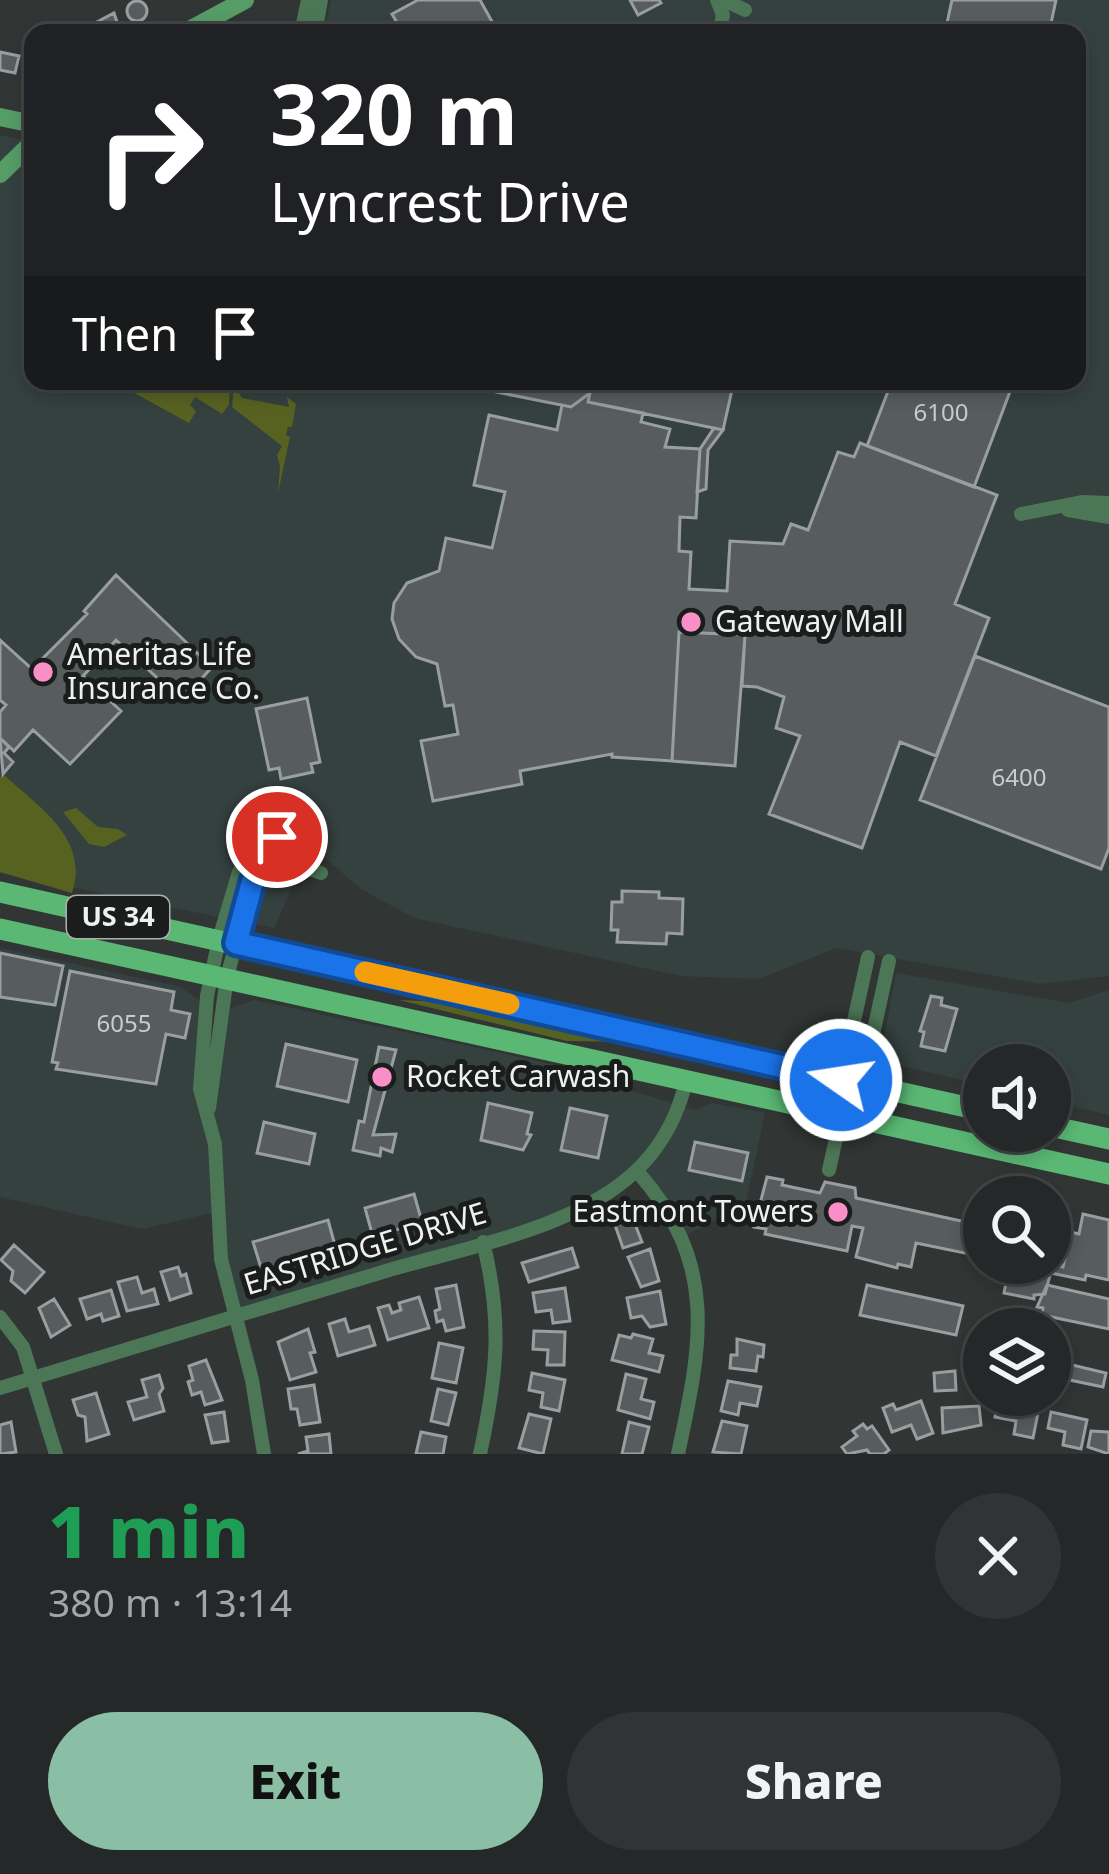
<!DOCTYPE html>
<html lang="en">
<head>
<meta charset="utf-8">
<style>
  :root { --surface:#252828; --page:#313434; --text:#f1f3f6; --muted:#a3a6a8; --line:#424445; --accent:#8abfa5 }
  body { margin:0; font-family:"Noto Sans",sans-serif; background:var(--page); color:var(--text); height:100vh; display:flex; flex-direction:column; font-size:45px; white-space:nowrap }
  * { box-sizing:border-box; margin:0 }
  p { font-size:39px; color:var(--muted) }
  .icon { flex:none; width:66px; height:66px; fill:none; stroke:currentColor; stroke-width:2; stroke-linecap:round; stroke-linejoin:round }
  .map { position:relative; height:1454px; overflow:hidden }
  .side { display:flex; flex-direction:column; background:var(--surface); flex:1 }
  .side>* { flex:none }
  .guide { position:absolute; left:24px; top:24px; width:1062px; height:366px; border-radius:24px; box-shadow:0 6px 18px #0003,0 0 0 3px var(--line); background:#202124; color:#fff; overflow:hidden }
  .controls { position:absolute; left:963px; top:1044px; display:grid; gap:24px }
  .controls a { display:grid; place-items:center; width:108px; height:108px; border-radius:50%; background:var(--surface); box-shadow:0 6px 18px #0003,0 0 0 3px var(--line); font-size:60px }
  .pin { position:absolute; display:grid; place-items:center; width:102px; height:102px; color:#fff; margin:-51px; border:6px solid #fff; border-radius:50%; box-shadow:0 3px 12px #0007 }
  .me { position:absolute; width:132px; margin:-66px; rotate:283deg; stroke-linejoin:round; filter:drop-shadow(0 0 9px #0008) }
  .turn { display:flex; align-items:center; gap:42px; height:252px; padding:0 48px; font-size:54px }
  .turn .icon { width:156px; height:156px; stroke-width:2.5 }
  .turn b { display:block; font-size:84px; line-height:102px }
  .then { display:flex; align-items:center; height:114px; padding:0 48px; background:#0003; gap:24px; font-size:45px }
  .round { display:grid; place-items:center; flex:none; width:126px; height:126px; border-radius:63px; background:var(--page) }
  .headline { display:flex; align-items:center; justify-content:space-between; height:204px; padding:0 48px }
  h1 { font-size:72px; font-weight:800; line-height:90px; color:#1e9e55 }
  .cta { display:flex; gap:24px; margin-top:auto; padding:24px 48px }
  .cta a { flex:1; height:138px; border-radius:72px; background:var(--accent); color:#111; font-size:48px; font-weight:800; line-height:138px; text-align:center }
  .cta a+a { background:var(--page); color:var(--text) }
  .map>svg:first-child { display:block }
  .built { fill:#34413f }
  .green { fill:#586220 }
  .building { fill:#575c5e; stroke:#999ea0; stroke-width:3 }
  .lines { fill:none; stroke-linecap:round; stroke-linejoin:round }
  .minor { stroke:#4c7756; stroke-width:14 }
  .secondary { stroke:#559c67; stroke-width:18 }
  .primary { stroke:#5ab874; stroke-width:21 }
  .route-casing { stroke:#114b97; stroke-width:30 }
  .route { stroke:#1a73e8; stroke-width:21 }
  .slow { stroke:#f59e0b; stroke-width:21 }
  .poi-dot { fill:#fa8fc8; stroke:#1b1d1c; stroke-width:4.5 }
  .labels { text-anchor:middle; stroke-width:10; stroke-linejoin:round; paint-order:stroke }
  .number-label { font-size:24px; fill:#c8cccc }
  .shield { fill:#1b1d1c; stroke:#aeb1b0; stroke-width:3 }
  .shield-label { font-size:27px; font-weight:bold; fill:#edf1f0 }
  .poi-label { font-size:30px; fill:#edf1f0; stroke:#1b1d1c; text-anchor:start }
  .street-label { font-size:30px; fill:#edf1f0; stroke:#1b1d1c }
</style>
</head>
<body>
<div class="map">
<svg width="1109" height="1454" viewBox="0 0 1109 1454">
  <rect width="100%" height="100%" fill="#313635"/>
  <path class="built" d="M331,0H1109V976L1040,984L836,948L759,979L681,976L414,918L361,889L311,846L274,928L0,873V135L33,142V381H1077V33H323Z
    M0,948L181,987L206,1005L208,1106L220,1011L255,1000L579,1070V1075L695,1110L712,1103L765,1113L745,1206L682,1237L636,1171L561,1216L236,1316L216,1212L142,1229L0,1197Z
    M896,973L1069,1003L1109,990V1115L1050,1101V1065H984V1085L880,1061Z"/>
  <path class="green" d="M108,381H164L199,388L202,381L230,384L229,405L222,414L195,397L190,405L196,411L189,423L116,383L107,389Z
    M234,385L242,398L289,407L287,397L296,404L292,427H288L286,435L290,437L278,493L280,466L277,455L282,446L232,407Z
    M4,775C39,807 90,839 72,893L0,872V777Z
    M76,808L98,827L118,829L127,835L104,847L89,844L63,812Z
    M399,1000L443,1002L628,1042L567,1041Z"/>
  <path class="building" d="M418,0H480L495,27L485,33H403L392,14Z
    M630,0H659L661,3L638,15Z
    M952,0H1056L1049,33H991L947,23Z
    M127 11a10 10 0 1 1 20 0a10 10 0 1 1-20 0Z
    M114,13L120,31L98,33L93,24Z
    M0,52L19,56L15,73L0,70Z
    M472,381H592L590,393L571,407L471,387Z
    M592,381H734L723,430L588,402Z
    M892,381H1014L974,487L867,446Z
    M590,393L588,402L643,413L641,422L670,429L665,447L700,449L696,518L680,517L679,551L691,552L689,589L727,591L730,541L783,544L791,524L808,530L838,452L854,457L860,443L997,495L955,604L989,618L936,756L900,742L862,848L769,814L800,736L776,728L784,697L757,687L742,686L745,635L679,632L672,761L612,757V754L520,771L522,784L433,801L421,741L458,734L453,705L445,706L437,664L416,657L399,639L392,619L394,603L407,583L439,571L446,538L492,548L505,492L474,485L489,415L557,430L562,405L571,407Z
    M714,428L723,430L708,450L706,489L697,492L700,449Z
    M116,575L212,667L185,697L181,694L178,697L116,640L83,676L121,711L70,764L33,730L14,751L0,738V712L6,705L0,700V640L32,669L87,614L84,611Z
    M679,632L745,635L735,766L672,761Z
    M975,656L1109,707V848L1101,869L920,800Z
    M307,698L320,762L311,764L313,772L281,779L279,768L269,770L256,709Z
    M0,738L9,747L4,753L13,762L3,774Z
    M622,891L659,892V898L683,899L682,934L667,933L666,944L617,942L618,930H611L612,902H622Z
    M0,953L63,966L55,1005L0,997Z
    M70,971L174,992L171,1010L190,1014L185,1038L166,1034L156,1084L56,1069L58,1063L52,1062Z
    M931,996L942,998L941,1005L957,1009L945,1051L921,1046L924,1032L920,1031Z
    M286,1044L357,1060L348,1102L277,1086Z
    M379,1047L396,1050L373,1135L396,1134L392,1152L381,1148L380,1156L353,1150L359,1121L364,1122Z
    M1023,1051L1050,1057L1053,1071L1050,1073V1065H1008L1010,1053Z
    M488,1103L532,1113L527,1134L531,1135L523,1150L481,1140Z
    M570,1108L607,1116L598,1158L561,1150Z
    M264,1122L315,1134L309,1164L257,1153Z
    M695,1142L748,1153L742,1181L689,1170Z
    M767,1177L783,1180L782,1185L820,1193L825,1182L855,1188L856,1198L984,1226V1257L916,1243L911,1267L898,1264L897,1268L856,1257L863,1228L852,1226L847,1251L765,1234L766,1229L754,1227Z
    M414,1194L422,1222L373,1237L365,1208Z
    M1083,1214L1109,1220V1280L1086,1275L1085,1280L1051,1273L1053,1264L1063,1267L1071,1232L1079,1234Z
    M633,1219L642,1242L623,1248L615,1225Z
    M328,1220L336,1249L262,1271L253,1242Z
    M14,1245L44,1272L25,1293L11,1281L13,1271L1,1260Z
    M572,1248L578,1267L529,1282L522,1263Z
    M650,1249L659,1281L641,1287L628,1257Z
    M1050,1256L1053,1264L1045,1294L1034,1295V1299L1004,1293L1010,1263H1050Z
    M178,1267L181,1276L186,1274L191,1293L170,1300L161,1272Z
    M137,1277L142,1293L154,1289L158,1304L127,1311L118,1282Z
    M456,1285L464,1327L446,1331L443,1320L437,1322L435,1311L440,1309L436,1289Z
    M867,1285L963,1306L956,1335L860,1315Z
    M1047,1285L1109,1299V1329L1042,1315L1043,1308L1037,1307Z
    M565,1288L570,1321L553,1323L551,1310L536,1312L533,1293Z
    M111,1290L119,1316L103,1321L101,1314L87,1319L80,1299Z
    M660,1291L666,1324L650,1327L642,1316L631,1318L627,1298Z
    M419,1297L429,1328L388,1340L378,1308L389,1305L392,1313L401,1310L399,1303Z
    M54,1299L70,1325L51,1337L39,1308Z
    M345,1319L349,1332L369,1326L375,1345L338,1356L329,1324Z
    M308,1329L315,1352L310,1353L316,1372L290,1380L278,1342Z
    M534,1331L565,1332L564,1365H547L548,1350L533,1349Z
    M633,1334L653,1339L649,1353L663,1356L659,1372L612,1360L619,1335L631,1338Z
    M737,1339L764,1345L763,1357L758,1356L756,1371L730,1368L731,1355H737Z
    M439,1343L463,1348L456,1383L432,1378Z
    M206,1360L222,1400L205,1405L201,1392L192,1395L188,1382L193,1380L189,1366Z
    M1064,1363L1106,1373L1103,1387L1060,1378Z
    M955,1371L956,1390L935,1391L934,1373Z
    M532,1373L565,1380L559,1411L541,1407L543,1393L529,1390Z
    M626,1374L646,1379L641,1399L654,1402L650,1419L618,1410Z
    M159,1375L163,1388L159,1394L164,1411L134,1420L128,1402L147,1397L142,1380Z
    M728,1381L761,1387L757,1406L740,1403L738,1415L721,1411Z
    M314,1385L320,1422L300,1425L297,1409H291L288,1389Z
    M438,1389L456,1393L448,1425L431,1421Z
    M96,1393L109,1434L87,1441L85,1417L78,1415L73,1400Z
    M999,1399L1039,1408L1033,1438L1014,1434L1016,1421L995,1417Z
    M921,1401L933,1433L917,1439L911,1425L892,1432L883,1408L893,1404L896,1410Z
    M979,1406L981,1425L943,1433L942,1408Z
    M224,1412L228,1441L212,1443L205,1415Z
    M1051,1412L1087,1420L1081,1449L1063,1445L1065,1432L1048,1428Z
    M529,1414L551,1419L543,1454L519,1448Z
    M722,1421L747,1426L741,1454L713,1452Z
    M11,1422L16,1452L0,1454V1425Z
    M629,1422L649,1427L642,1454H622Z
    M863,1424L867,1429L872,1426L889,1450L884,1454H870L867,1450L847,1454L842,1447L857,1436L853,1431Z
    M1091,1431L1109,1432V1454L1088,1447Z
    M421,1432L446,1437L443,1454H416Z
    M329,1434L331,1454H298L308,1451L306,1437Z"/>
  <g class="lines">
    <path class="minor" d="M717,0L723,15L719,33
      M724,0L745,10
      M301,33L308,0
      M315,33L321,0
      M1068,510L1109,517
      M1021,514L1082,502L1109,503
      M255,888L275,867L298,865L321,873
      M209,1108L227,977L253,880L277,837
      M841,1116L862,1085L889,961
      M829,1170L841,1116V1080L868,957
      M637,1171C719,1264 702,1342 678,1454
      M0,1317L23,1347L56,1454
      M0,1388C129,1349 257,1309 386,1271C454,1251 543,1234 603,1196C647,1169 674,1132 686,1081
      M264,1454L252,1380L221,1259L215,1144L200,1089L207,996L219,939L239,872L266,825
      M480,1454C497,1375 503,1322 483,1242"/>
    <path class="secondary" d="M184,33L245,0
      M0,117L33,124
      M0,174L33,142"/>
    <path class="primary" d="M0,892L984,1111
      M0,929L1109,1174
      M1050,1126L1109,1139"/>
  </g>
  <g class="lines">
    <g class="route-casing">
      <path id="route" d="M277,837L253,880L236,943L841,1080"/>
    </g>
    <use href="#route" class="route"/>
    <path class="slow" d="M365,972L509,1004"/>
  </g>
  <g class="poi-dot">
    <circle cx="691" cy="622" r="12"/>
    <circle cx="43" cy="672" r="12"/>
    <circle cx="382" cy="1077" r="12"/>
    <circle cx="838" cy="1212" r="12"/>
  </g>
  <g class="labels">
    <g class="number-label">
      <text x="941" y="421">6100</text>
      <text x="1019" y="786">6400</text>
      <text x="124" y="1032">6055</text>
    </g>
    <rect class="shield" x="67" y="896" width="102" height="42" rx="9"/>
    <g class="shield-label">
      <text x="118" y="926">US 34</text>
    </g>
    <g class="poi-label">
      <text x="715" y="632">Gateway Mall</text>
      <text x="67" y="665">Ameritas Life<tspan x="67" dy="34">Insurance Co.</tspan></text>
      <text x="406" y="1087">Rocket Carwash</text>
      <text x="814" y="1222" text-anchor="end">Eastmont Towers</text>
    </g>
    <g class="street-label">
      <text transform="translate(365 1249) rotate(-17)" y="10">EASTRIDGE DRIVE</text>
    </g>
  </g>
</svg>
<div class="controls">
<a><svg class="icon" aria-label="sound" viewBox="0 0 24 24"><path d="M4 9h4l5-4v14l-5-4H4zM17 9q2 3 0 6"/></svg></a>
<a><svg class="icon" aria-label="search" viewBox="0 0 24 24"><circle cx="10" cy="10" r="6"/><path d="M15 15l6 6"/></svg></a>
<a><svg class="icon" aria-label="layers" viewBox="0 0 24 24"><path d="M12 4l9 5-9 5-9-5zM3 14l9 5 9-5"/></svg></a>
</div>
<div class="pin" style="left:277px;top:837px;background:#d93025"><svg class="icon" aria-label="arrive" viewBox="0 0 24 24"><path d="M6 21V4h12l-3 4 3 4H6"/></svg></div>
<svg class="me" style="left:841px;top:1080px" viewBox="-20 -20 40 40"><circle r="17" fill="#1a73e8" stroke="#fff" stroke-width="3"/><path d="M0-11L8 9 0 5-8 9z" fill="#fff"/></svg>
<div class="guide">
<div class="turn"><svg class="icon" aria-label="right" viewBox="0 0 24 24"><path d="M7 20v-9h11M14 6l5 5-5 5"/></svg><div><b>320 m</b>Lyncrest Drive</div></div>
<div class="then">Then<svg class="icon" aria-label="arrive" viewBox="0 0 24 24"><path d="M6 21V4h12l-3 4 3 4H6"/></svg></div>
</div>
</div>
<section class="side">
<div class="headline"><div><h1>1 min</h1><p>380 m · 13:14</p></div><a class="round"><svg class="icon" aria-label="close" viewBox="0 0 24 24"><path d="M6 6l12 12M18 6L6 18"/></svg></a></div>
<div class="cta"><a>Exit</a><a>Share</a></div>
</section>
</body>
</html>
